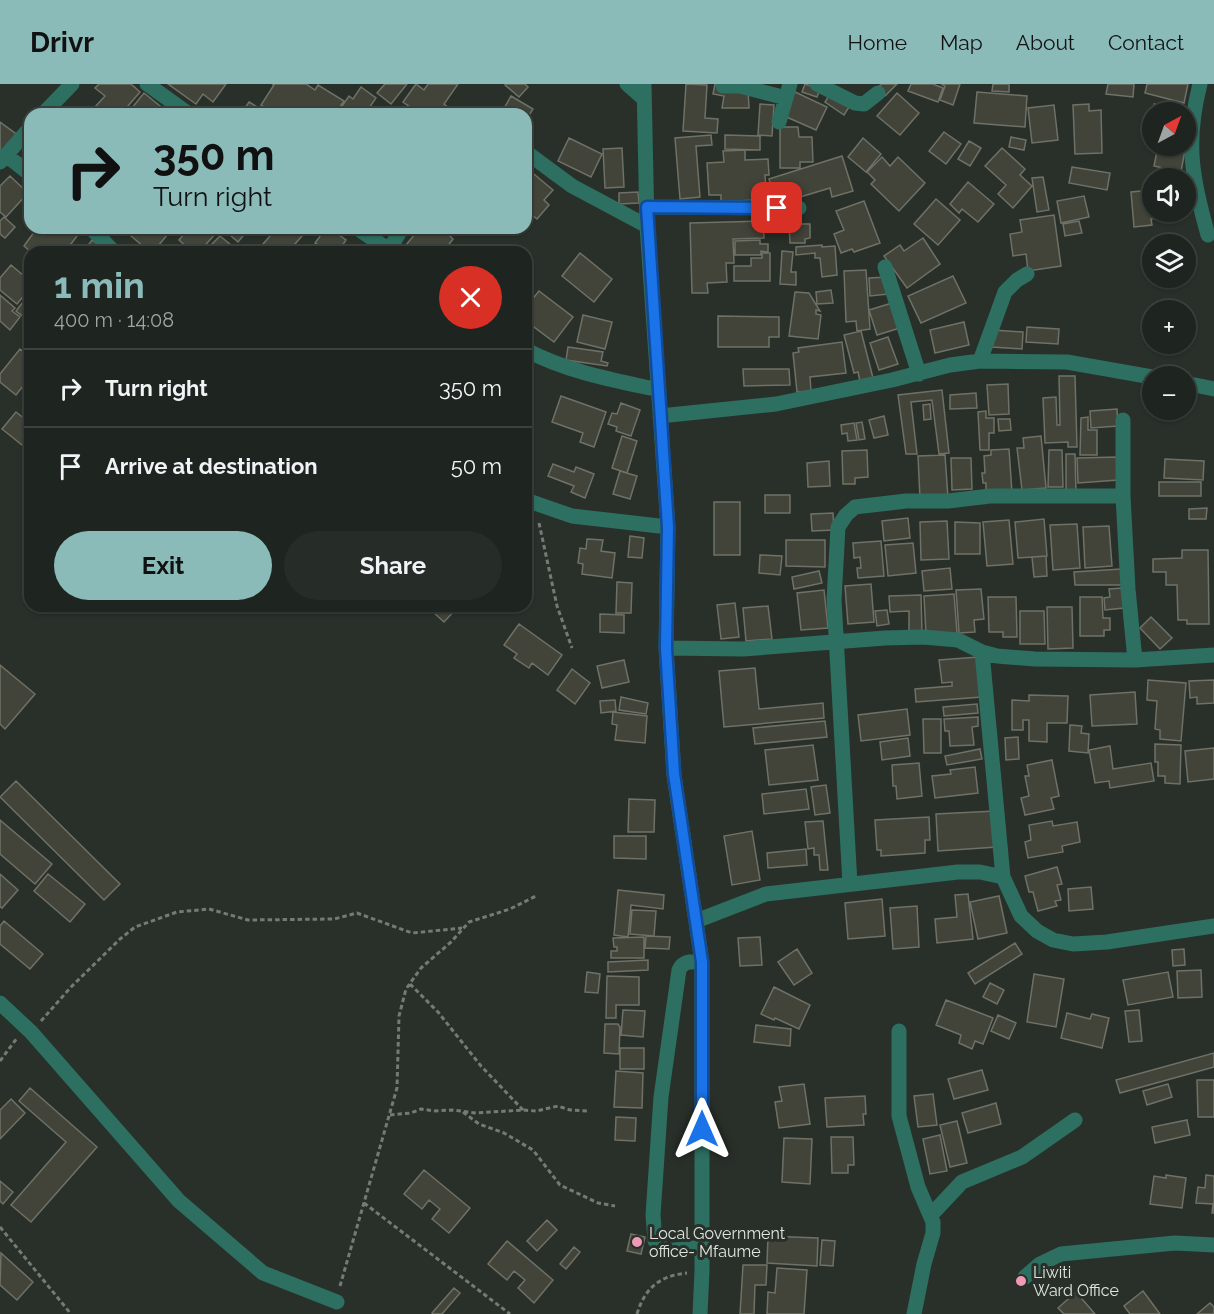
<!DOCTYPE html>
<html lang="en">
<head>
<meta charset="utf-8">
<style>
  :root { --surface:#1e241f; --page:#262c28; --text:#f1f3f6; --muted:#a1a4a4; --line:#3c413d; --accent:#8bbbb9 }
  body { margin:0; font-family:Raleway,sans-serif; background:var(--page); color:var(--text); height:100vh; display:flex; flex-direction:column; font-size:22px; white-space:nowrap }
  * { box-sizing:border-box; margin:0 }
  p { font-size:20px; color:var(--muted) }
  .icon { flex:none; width:33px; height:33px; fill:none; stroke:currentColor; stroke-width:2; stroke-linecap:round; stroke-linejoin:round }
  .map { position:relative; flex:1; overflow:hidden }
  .details { position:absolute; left:24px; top:162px; width:508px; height:366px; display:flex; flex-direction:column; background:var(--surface); border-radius:18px; box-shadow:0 2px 4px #0004,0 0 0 2px var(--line) }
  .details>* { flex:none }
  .top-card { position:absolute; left:24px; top:24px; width:508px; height:126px; border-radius:18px; box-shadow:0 2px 4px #0004,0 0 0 2px var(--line); background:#8bbbb9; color:#111; overflow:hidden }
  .needle { width:39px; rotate:41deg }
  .tools { position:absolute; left:1142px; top:18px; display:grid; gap:12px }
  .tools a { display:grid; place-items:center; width:54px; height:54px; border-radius:50%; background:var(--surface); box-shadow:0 2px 4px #0004,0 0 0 2px var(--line); font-size:30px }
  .pin { position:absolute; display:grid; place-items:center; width:51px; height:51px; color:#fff; margin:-26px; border-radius:12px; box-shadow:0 3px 9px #0006 }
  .me { position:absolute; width:66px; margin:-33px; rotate:0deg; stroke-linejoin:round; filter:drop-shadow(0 0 4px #0008) }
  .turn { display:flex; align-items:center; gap:21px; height:126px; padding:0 30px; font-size:27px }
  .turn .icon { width:78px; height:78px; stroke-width:2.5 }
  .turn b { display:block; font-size:42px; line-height:51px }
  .round { display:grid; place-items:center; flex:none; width:63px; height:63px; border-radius:32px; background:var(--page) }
  .overview { display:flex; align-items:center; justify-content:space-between; height:102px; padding:0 30px }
  h1 { font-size:36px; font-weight:700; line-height:45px; color:var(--accent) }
  .primary-button { display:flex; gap:12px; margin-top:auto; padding:12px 30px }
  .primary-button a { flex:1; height:69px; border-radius:36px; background:var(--accent); color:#111; font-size:24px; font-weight:700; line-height:69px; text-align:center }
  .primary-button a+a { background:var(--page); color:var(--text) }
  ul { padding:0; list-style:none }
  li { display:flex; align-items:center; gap:18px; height:78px; padding:0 30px; border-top:2px solid var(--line) }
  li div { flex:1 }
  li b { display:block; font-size:22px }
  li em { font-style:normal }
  header { display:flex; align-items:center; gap:36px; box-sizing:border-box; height:84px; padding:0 30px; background:var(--accent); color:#111 }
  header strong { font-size:28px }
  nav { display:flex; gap:33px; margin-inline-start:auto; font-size:21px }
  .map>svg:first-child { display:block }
  .building { fill:#42443a; stroke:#6f7166; stroke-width:1.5 }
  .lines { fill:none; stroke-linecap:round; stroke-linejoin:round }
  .path { stroke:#747b74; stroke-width:3; stroke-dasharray:4.5 3; stroke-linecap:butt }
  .minor { stroke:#2d6f60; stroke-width:15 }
  .route-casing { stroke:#114b97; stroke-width:15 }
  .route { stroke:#1a73e8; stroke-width:10 }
  .poi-dot { fill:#f09ab7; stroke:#283029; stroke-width:2 }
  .labels { text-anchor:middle; stroke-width:6; stroke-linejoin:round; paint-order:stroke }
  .poi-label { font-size:16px; fill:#dfe4df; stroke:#283029; text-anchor:start }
</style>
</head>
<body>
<header>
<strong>Drivr</strong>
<nav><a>Home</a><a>Map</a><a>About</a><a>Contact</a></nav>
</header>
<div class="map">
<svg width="1214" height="1230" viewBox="0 0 1214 1230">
  <rect width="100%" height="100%" fill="#283029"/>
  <path class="building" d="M99,0H131L140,8L121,30H100L94,24L105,12L95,4Z
    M168,0H226L213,18L203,10L196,20Z
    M272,0H306L315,6L318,1L344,17L335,30H275L261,21L274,1Z
    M385,0H407L391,20L377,9Z
    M416,0L424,6L428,0H458L444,20L450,25L447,30H420L403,18Z
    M506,0H525L528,3L519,13L505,1Z
    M686,0L707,1L705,34L718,35L717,49L683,47Z
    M715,0L748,5L749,24H722L724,12L713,10Z
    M805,0L820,5L817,13L802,8Z
    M882,0H897L885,12L877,4Z
    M911,0H933L943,4L938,18L908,7Z
    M941,0H960L953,21L940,16L945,2Z
    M993,0H1009V8L992,7Z
    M1108,0H1134L1133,13L1106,10Z
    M1147,0H1188L1184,19L1145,9Z
    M361,3L376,14L365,30H355L342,22L349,12L353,15Z
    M793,7L827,23L816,46L782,31Z
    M832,7L851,20L844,31L825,18Z
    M977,8L1027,12L1025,43L974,39Z
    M144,9L165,26L161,30H127Z
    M897,9L919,29L900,51L877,32Z
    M511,12L533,25L526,36V30H506L502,28Z
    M249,18L269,30H241Z
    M760,20L774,21L772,52L758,51Z
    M1089,20V27L1101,26L1102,69L1075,70L1073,21Z
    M1154,20L1184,24L1183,28H1153Z
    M1054,21L1058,56L1032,59L1028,24Z
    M0,38L19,52L0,75Z
    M780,43H798L799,53H812L813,78H800V84H780Z
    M944,48L961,60L946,80L929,67Z
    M711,51L712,61L696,62L700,113L680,115L675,54Z
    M725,51L760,52V66L725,65Z
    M1011,53L1026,56L1024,66L1009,63Z
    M569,54L602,70L591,93L558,77Z
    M863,54L881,70L866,88L848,73Z
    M969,57L981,64L970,82L958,75Z
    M1158,62H1170L1185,66L1181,88L1154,82Z
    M622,64L624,103L605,104L603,65Z
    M1002,64L1025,85L1020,91L1032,102L1013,124L998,110L1006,101L985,82Z
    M745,66V76L768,75L769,91H765L766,108L754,109V116L721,118V111H709L707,79L724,78L723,67Z
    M842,72L853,107L832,113L830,104L777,120L769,95Z
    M882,73L890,82L898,73L925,99L899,127L871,100L875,96L867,88Z
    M1072,83L1110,89L1107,106L1069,99Z
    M529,86L553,106L544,116L549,121L537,135L526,126V89Z
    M10,92L28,109L6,133L0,128V102Z
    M1043,93L1049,126L1037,128L1032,94Z
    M968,98L994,120L978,138L962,125L959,129L950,120Z
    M1152,106V128H1180L1181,132L1151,135L1152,141L1134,143L1131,108Z
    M638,108L639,119L619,120V109Z
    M1084,112L1089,133L1061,139L1057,117Z
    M936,115L960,136L938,161L914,140Z
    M864,117L880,159L854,168L852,165L841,169L834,150L844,146L836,127Z
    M1054,131L1061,182L1028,187L1026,170L1013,172L1010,150L1022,148L1020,136Z
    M4,133L15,143L5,154L0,150V137Z
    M763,137L764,154L733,155L734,179H726L727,198L707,199L708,209H692L690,139Z
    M1079,137L1082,149L1065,152L1063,140Z
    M789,140H810V154L805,155V159H790Z
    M37,144H83L65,168H31L24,162Z
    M137,144H173L153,168H150L131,152Z
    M189,144H213L217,148L199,168H192L179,156Z
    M222,144H258L252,151L247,147L238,158Z
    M277,144H309L288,168H256Z
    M326,144H329L346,156L338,168H329L315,159Z
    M420,144H446L451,148L449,151L453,155L443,168H415L406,161Z
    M220,152L231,161L226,166L229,168H204Z
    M923,154L940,180L907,204L884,172L900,161L904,167Z
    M92,156L108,168H83Z
    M760,156V160H768V168L761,167V171H735V157Z
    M822,161V163L835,162L837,191L822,193L820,174H815V169L796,171V163Z
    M782,167L793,168L791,188H796V201L780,200Z
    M580,169L612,195L594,218L562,192Z
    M762,169H770V197H734V182H751V174H762Z
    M11,181L30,197V204L17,220L0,206V194Z
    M866,186L870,245L857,247L856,237L846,238L844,187Z
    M953,192L966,219L921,239L908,212Z
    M887,193L888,210L870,212L869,194Z
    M831,206L833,219L817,220L816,208Z
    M539,207L573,233L554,258L526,237V223Z
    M795,208L809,209L820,227L816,226V230L821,231L818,255L789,252Z
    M30,209V238L16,227Z
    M0,211L15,224L12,227L20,233L10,246L0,237Z
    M892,219L900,244L877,251L869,226Z
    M583,231L612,238L605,265L577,258Z
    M718,232L779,233V253H769V263H718Z
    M964,238L969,261L935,269L930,246Z
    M1027,243L1059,245L1058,260L1026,258Z
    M993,246L1023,248L1022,265L992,263Z
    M861,247L873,294L860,297L858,288L854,289L844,251Z
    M888,253L898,280L879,286L870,259Z
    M842,258L846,289L810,293L811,307L797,308L793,269L799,268L798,264Z
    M568,263L603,268L601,277L608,279L607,282L566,276Z
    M20,265L30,273V293L16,311L0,298V290Z
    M743,285H789L790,301L744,302Z
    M1059,292H1075L1077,363H1068V358L1045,359L1043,314L1056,313L1057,341H1060Z
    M1008,300L1009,330L989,331L987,301Z
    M942,306L949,369L939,370L932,316L911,318L917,370H906L898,311Z
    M976,309L977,324L950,325V311Z
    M561,312L606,328L594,363L580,358L583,349L552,338Z
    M621,319L640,326L631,352L616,347L617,343L608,340L612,329L617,330Z
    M930,320L931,335L924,336L923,321Z
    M1117,325L1118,342L1091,344L1090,327Z
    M986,327V334H994V349H989V366H980L978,328Z
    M16,328L30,339V351L22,361L2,345Z
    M884,332L888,351L874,354L869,336Z
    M1088,333V346H1097V371H1080L1081,334Z
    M998,335H1010L1011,346L999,347Z
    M862,338L865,355L859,356L856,339Z
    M854,339L857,356L848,357L847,349L842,350L841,341Z
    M622,352L637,357L627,389L612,384Z
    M1041,352L1046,404L1022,406L1017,364H1024L1023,354Z
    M1009,365L1012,409L986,406V399H983L982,389H985L984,372L991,371V366Z
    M867,366L868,393L855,394V400H843L842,367Z
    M1049,366H1062L1063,403H1048Z
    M1066,370H1075L1076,409H1066Z
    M945,371L948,414L920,415L918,372Z
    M1118,373V396L1078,399L1077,374Z
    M951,374H971L972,405L952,406Z
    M1165,375L1204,377L1203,396L1164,394Z
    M829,377L830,402L808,403L807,379Z
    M553,380L574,388L576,383L594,390L585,414L571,408L574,402L548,392Z
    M620,387L637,392L630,415L613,410Z
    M1159,398H1201V412H1159Z
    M765,411H790V429H765Z
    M714,418H740V471H714Z
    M1207,424L1206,435H1189V425Z
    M833,429L834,446L812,447L811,430Z
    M908,434L910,454L884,457L882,437Z
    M1044,435L1047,472L1018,474L1015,438Z
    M1009,436L1013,480L987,482L983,438Z
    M947,437L949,475L921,476L920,438Z
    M955,438L980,439V470H955Z
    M1077,440L1080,484L1053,486L1050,441Z
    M1109,442L1112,482L1085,484L1083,443Z
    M630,452L644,454L642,474L628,473Z
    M587,455L603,456L601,467L615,469L612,494L582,490L583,480L578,479L580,464L586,465Z
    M786,456H825V483L786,482Z
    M881,457L884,492L858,494L857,484H861L860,473L854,474L853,459Z
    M913,459L916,489L888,492L885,461Z
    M1182,466H1208L1209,540H1187V536H1178L1177,501H1166V488H1153V475L1182,474Z
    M760,471L782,472L780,491L759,489Z
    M1046,472L1047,492L1034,493L1032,473Z
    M950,484L952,505L924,507L922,487Z
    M1121,485L1122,501H1075L1074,488Z
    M819,487L822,499L794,505L792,493Z
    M617,498L632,499L631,529H616Z
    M871,500L874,538L848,540L845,502Z
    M1122,504L1124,524L1105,526L1104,514L1110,513L1109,505Z
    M981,505L984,535L974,536L975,548L959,549L956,506Z
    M824,506L828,544L801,546L797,509Z
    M954,510L957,549L926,551L924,512Z
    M921,511L922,548H909V527L890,528L889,512Z
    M988,513H1016L1017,553H1003V548H989Z
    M1080,513H1102L1103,534H1110V546H1104V552H1080Z
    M735,519L739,553L721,555L717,521Z
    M438,522H459L444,538L433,528Z
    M768,522L772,555L746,557L743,524Z
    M1047,523H1072L1073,564L1048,565Z
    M887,526L889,540L877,542L875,527Z
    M1020,527H1044L1045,560H1020Z
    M600,530L624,531V549L600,548Z
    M1151,533L1172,554L1160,565L1140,544Z
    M519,540L562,571L548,591L532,579L529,584L514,574L517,570L504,561Z
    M978,573L982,613L916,618L915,605L952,602V598L942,599L939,576Z
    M624,576L629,598L602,604L597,582Z
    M0,581L35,610L5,645L0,640Z
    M755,584L759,625L823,619L824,634L724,643L719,587Z
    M572,585L590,599L575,620L557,606Z
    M1148,596L1186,599L1181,657L1160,655V646L1155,645L1157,617L1147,616Z
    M1214,596V619L1197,620V613L1190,614L1189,597Z
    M1135,608L1137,640L1092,642L1090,611Z
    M1029,611L1068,612L1067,639H1047V658L1029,657V636H1023V646H1012V616L1029,617Z
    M621,613L648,619L646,630L619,626Z
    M615,616L616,627L601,629L600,617Z
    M977,620L978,629L944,632L943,623Z
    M907,625L910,651L861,657L858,631Z
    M613,628L647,632L645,659L615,656L617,641L612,640Z
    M978,633V642L972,643L974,661L950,662L949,647H945L944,635Z
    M923,635H941V669H924Z
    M825,637L827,653L755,660L753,644Z
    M1070,641L1082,642L1081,649L1089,650L1088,669L1069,667Z
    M1018,653L1019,675L1006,676L1005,654Z
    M908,654L910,672L882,676L880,658Z
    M1155,660L1181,661L1180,700L1165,699V692H1158V678H1155Z
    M813,661L818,696L769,701L765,666Z
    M1110,662L1113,685L1151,679L1154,697L1110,704L1109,697L1095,699L1089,666Z
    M1214,664V695L1188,698L1185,667Z
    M980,665L982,675L947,681L945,672Z
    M1052,676L1059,712L1051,714L1054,725L1025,731L1021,714L1029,712L1025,692H1029L1027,681Z
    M919,679L922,712L897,715L896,702H893L892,681Z
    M975,683L978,709L935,714L932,692L951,690L950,686Z
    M16,697L120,800L104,816L0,713Z
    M826,701L830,729L815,731L811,703Z
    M806,705L809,725L764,730L762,710Z
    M629,715L655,716L654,748H628Z
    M995,727L997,763L938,767L936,730Z
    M929,733L930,756H925V769L881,772V766H877L875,736Z
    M0,736L52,780L35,800L0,770Z
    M823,737L828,786H820L819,771H814V764L808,765L805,738Z
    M1052,737L1053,742L1077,738L1080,758L1062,762L1063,768L1028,774L1025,758L1031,756L1029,741Z
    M752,747L760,796L732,801L724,752Z
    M614,752H646V775L614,774Z
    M806,765L807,781L768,784L767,769Z
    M1057,783L1062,800L1057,801L1061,816L1055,817L1057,822L1038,827L1033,808H1029L1025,792Z
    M0,790L18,806L2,824L0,823Z
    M48,790L85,820L70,838L34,807Z
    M1091,803L1093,825L1069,827L1068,805Z
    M618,806L664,811L663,825L631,821L628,853L614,851Z
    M968,810L973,855L937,859L935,835L957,833L955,811Z
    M999,812L1007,849L978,855L970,818Z
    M882,815L885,852L848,855L845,819Z
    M917,822L919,863L893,865L890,824Z
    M632,826L656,827L654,852L630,850Z
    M4,837L43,870L30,885L0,860V842Z
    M646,852L670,853L669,865L645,864Z
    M644,853V874H611V867H617V863H614L613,854Z
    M760,853L762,881L740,882L738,854Z
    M1015,859L1022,870L975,900L968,889Z
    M797,865L812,889L794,901L778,878Z
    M1184,865L1185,881L1173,882L1172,866Z
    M648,876V886L608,888V878Z
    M1201,886L1202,913L1178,914L1177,887Z
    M587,888L600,890L598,909L585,908Z
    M1168,888L1173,913L1128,921L1123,896Z
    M1034,890L1064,895L1056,943L1027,938Z
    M607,892L639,893V921H616V934H606Z
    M990,899L1004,906L997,920L983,913Z
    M774,903L810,921L799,945L775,934L774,936L761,930Z
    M946,916L993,934L983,960L975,957L972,965L959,959L961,951L936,941Z
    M623,926L645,927L643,953L621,951Z
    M1139,926L1142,957L1129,958L1125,927Z
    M1067,929L1090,935L1092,930L1109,934L1102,964L1061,954Z
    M998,931L1016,939L1009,955L991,947Z
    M605,940H618L620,943L619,970L604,969Z
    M756,941L791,945L790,962L754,958Z
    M620,964H644V985H620Z
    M1214,969V983L1120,1009L1116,996Z
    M982,986L988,1006L954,1015L948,995Z
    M616,987L643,989L642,1024L614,1023Z
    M1197,996H1214V1033H1198Z
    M804,1000L810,1040L779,1044L775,1018L782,1017L779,1003Z
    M1168,1000L1172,1013L1147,1021L1143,1007Z
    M30,1004L97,1063L31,1138L11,1121L66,1058L19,1017Z
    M933,1010L937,1041L918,1043L914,1012Z
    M865,1012L866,1030H863L864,1041L827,1043L825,1014Z
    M11,1015L25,1029L0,1055V1026Z
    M996,1019L1001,1040L968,1049L962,1029Z
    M616,1033L636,1034L635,1057L615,1056Z
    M1187,1036L1190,1051L1155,1059L1152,1043Z
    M957,1037L967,1079L950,1083L940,1041Z
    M940,1051L947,1087L930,1090L923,1055Z
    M831,1053H853L854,1081H848V1089H832Z
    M784,1054L812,1055L810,1100L782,1098Z
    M424,1086L470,1124L449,1149L432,1135L440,1125L429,1116L422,1125L404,1110Z
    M1166,1091L1186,1094L1182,1124L1150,1120L1154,1092L1166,1094Z
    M1206,1091L1214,1092V1129H1212L1213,1120L1196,1119L1198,1103L1205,1104Z
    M0,1097L13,1108L3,1120L0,1117Z
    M547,1136L557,1146L537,1167L527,1157Z
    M631,1150L645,1153L641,1170L627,1167Z
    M768,1152L818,1154L817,1182L767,1179Z
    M822,1156L835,1157L833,1182L820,1181Z
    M507,1157L553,1196L534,1219L518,1204L525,1196L514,1187L507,1196L488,1180Z
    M574,1163L580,1168L566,1185L560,1180Z
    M1,1169L33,1198L17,1216L0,1201Z
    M743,1181H767L766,1201H755L754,1230H740Z
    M777,1184L807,1186L804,1230H767L768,1208L775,1209Z
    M454,1204L460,1209L442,1230H433L432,1229Z
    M1143,1207L1160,1230H1130L1124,1222Z
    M1076,1208L1095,1230H1064L1058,1224Z
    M1210,1219L1214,1223V1230H1197Z"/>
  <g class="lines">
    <path class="path" d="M539,439L557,522L572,564
      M410,900L438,928L481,982L523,1026
      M41,937L71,903L120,855L135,843L177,828L209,825L248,836L334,835L357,829L412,849L462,844
      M0,977L17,954
      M463,1028L479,1040L504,1049L533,1066L560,1101L598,1119L615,1122
      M390,1031L411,1029L421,1025L434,1027L452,1026L476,1029L523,1026L536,1027L558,1022L570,1026L588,1027
      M364,1119L510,1230
      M0,1143L71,1230
      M340,1202L397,1004L399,932L406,905L421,884L451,858L469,838L510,825L536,812
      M637,1230C645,1204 659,1192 687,1189"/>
    <path class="minor" d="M147,0L189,30
      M627,0L644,15
      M644,0L647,142L668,443L666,564L674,691L702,878V1187L700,1230
      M817,0L855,19L864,20L878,9
      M1200,0C1185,58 1192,95 1208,151
      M723,2H740L786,14
      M43,30L72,0
      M779,38L790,0
      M526,68L572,102L647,142
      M6,71L30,90
      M0,78L30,44
      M647,123L799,124
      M91,144L114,168
      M357,144L392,168
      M389,166L402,144
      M885,183L919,290
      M526,266C568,288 613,296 659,306
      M980,277L1005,208L1017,196L1027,190
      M1185,299L1214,305
      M660,332L776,320L892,296L950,281L980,277L1067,278L1152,293
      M1123,336V412L1128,505L1135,576
      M526,416L572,432L668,443
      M666,564L743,565L885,554L923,553L958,556L982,568L997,572L1035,575L1135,576L1214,571
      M982,568L1003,793
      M850,800L834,516L838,443L846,431L855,423L906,417H948L990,412H1123
      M696,837L766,810L958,788H980L1003,793L1021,832L1037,847L1053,856L1073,860L1107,858L1214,842
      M702,878C691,878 684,876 679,886L661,1013L653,1131L655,1157L666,1167L702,1163
      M0,919L31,948L179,1117L263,1189L337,1218
      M899,947V1032L918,1103L933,1138V1149L924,1180L914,1230
      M931,1131L962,1098L1022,1073L1075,1036
      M1025,1193L1040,1180L1061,1170L1175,1159L1214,1161"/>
  </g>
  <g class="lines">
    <g class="route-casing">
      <path id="route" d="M702,1045V878L674,690L666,564L668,443L647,123L777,124"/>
    </g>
    <use href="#route" class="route"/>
  </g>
  <g class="poi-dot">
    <circle cx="637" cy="1158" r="6"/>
    <circle cx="1021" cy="1197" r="6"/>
  </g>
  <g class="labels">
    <g class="poi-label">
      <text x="649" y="1155">Local Government<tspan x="649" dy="18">office- Mfaume</tspan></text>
      <text x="1033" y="1194">Liwiti<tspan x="1033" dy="18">Ward Office</tspan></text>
    </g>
  </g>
</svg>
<div class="tools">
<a><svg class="needle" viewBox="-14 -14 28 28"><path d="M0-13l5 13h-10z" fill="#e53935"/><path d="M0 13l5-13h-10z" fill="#a1a4a4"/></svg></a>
<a><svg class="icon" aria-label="sound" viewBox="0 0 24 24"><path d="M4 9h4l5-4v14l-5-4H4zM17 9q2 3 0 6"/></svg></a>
<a><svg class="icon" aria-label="layers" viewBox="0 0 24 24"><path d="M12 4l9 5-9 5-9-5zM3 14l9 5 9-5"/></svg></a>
<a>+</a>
<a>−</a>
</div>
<div class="pin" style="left:777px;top:124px;background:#d93025"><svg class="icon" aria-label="arrive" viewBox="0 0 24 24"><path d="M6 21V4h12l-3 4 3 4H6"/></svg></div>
<svg class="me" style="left:702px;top:1045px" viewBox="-20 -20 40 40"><path d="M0-17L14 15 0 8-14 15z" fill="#1a73e8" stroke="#fff" stroke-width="4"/></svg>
<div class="top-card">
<div class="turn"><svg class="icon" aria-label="right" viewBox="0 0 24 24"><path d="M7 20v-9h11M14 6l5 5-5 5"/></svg><div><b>350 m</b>Turn right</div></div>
</div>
<section class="details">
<div class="overview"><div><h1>1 min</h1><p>400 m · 14:08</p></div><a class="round" style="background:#d93025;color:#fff"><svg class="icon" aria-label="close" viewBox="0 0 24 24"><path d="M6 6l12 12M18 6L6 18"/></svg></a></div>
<ul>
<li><svg class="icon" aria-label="right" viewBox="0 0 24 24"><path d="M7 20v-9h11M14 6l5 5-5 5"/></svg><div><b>Turn right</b></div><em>350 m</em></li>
<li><svg class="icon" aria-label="arrive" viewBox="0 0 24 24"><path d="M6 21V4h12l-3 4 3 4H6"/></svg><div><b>Arrive at destination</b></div><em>50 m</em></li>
</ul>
<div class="primary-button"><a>Exit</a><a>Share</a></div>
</section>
</div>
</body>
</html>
